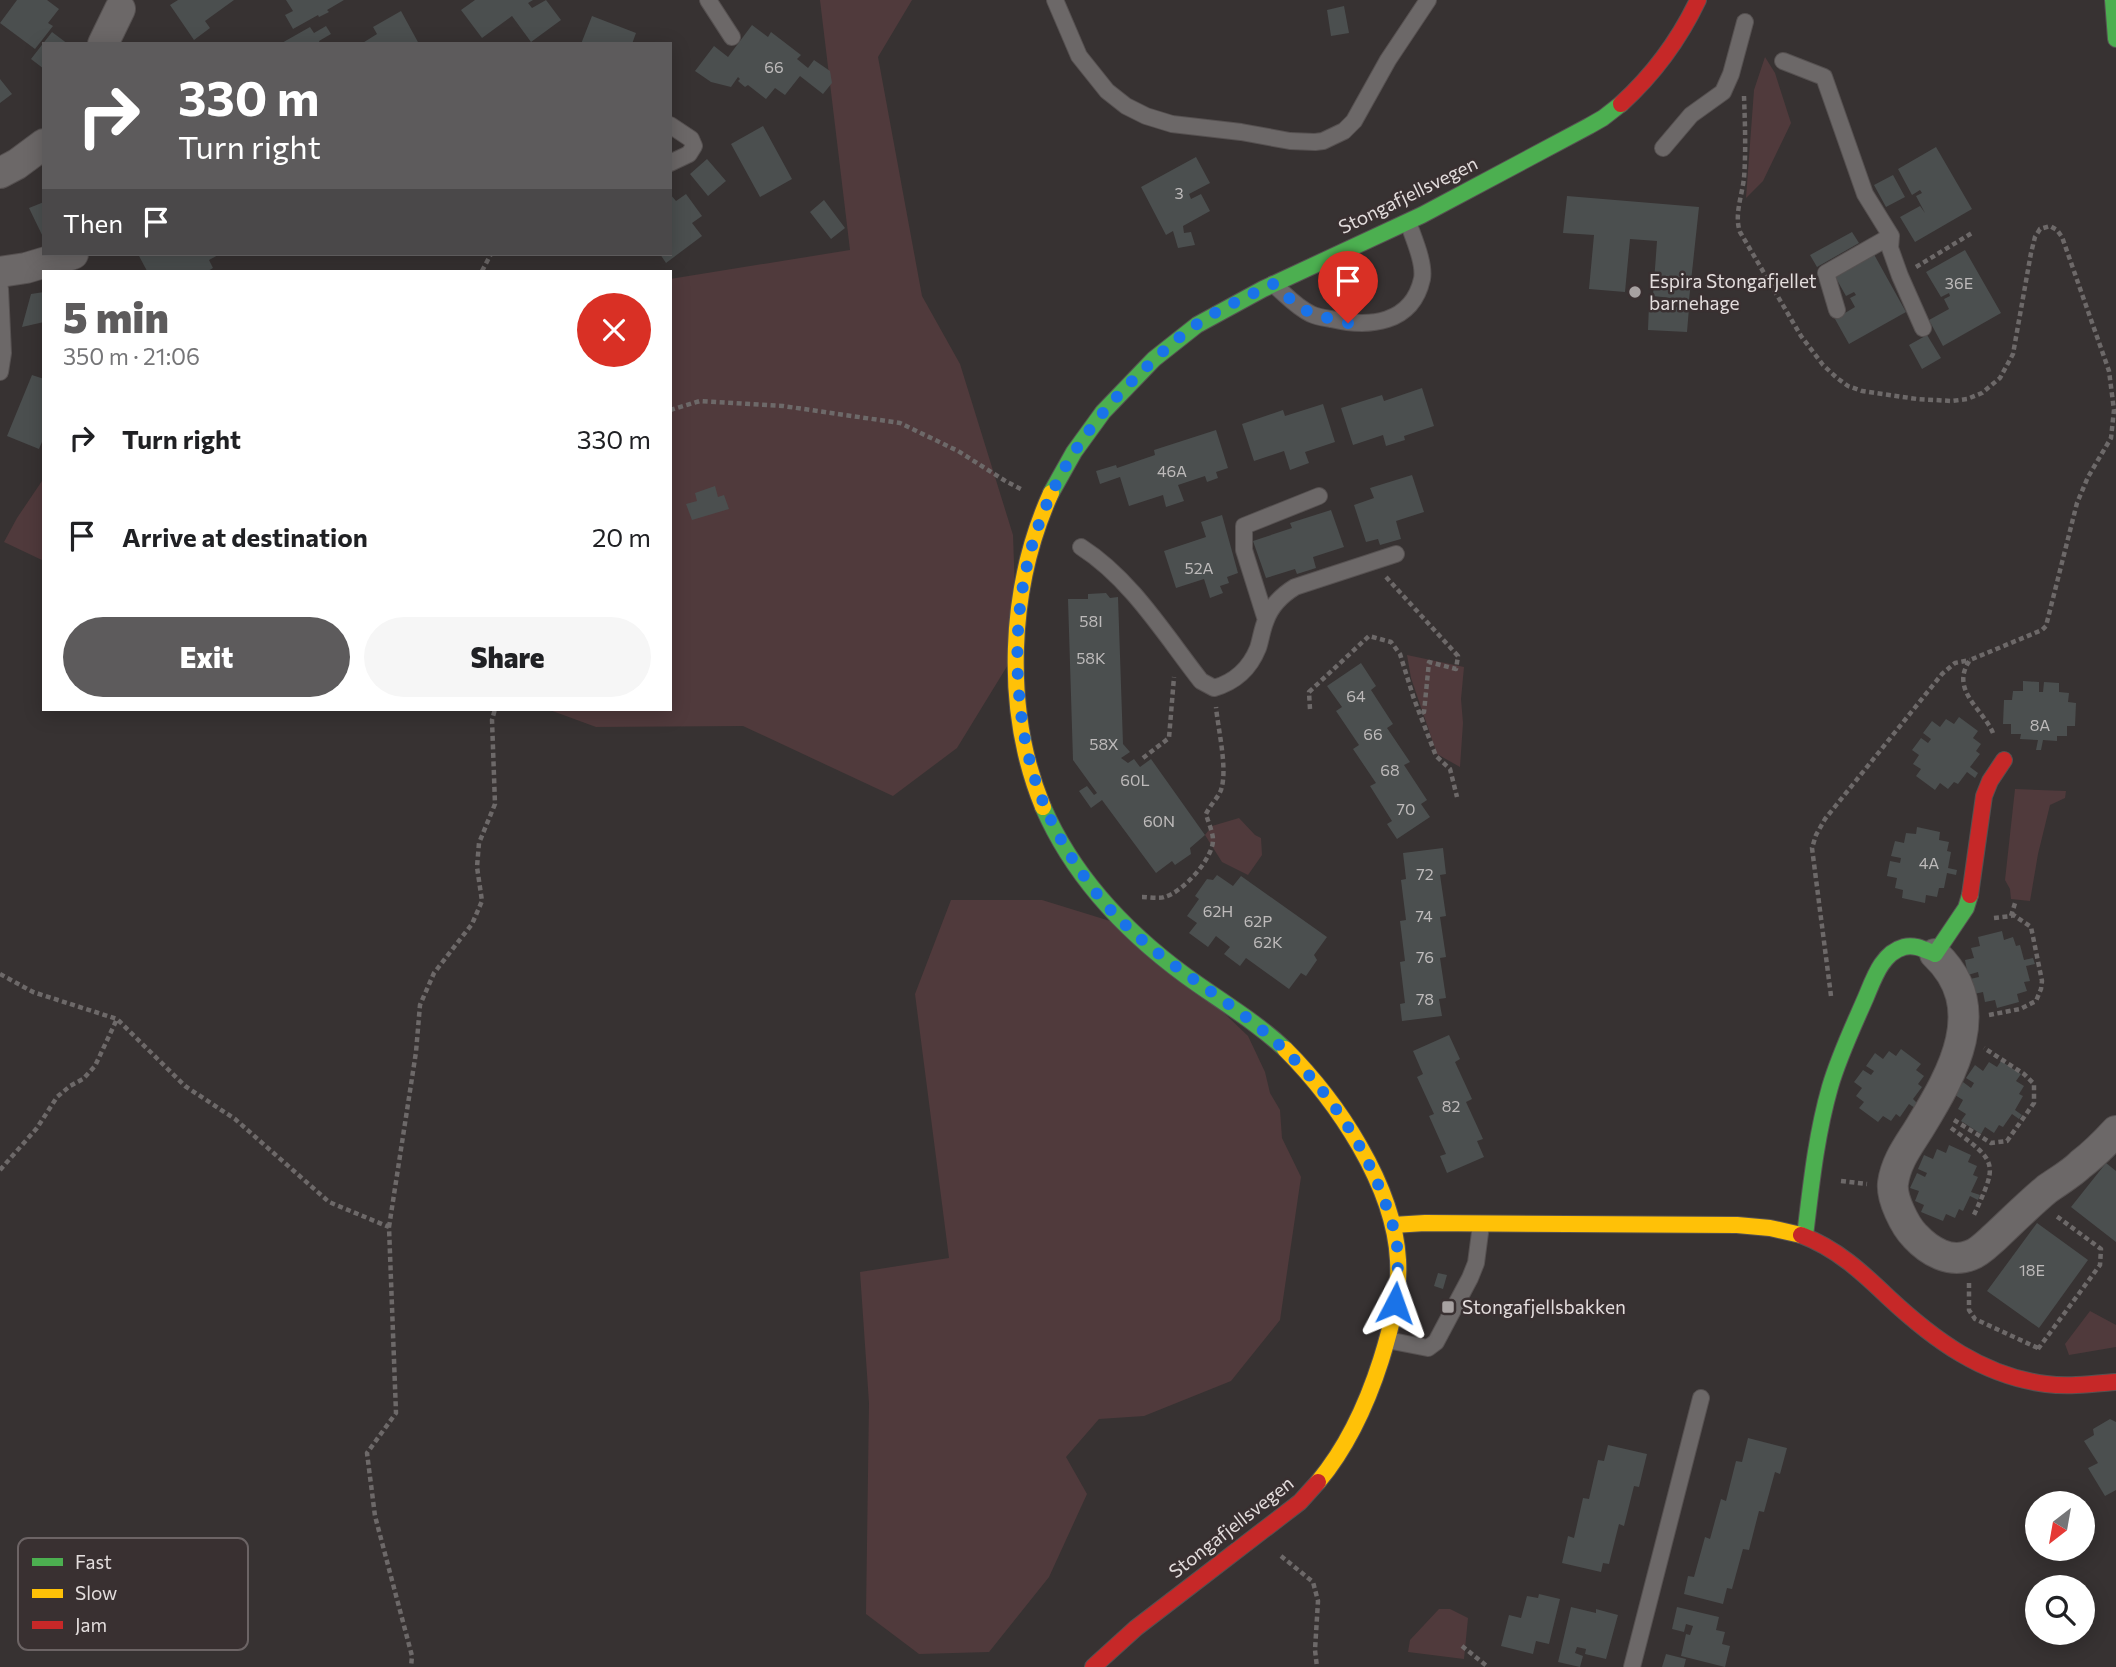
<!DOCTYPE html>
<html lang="en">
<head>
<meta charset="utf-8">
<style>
  :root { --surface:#fff; --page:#f6f6f6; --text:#202124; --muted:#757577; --accent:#5d5b5c }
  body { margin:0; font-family:Commissioner,sans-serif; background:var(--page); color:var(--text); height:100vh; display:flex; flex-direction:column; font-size:26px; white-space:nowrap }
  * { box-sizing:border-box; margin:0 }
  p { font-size:23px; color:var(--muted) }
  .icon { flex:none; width:38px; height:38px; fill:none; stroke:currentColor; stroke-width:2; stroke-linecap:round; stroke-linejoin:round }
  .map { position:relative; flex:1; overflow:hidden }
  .side { position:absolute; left:42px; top:270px; width:630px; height:441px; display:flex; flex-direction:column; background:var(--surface); border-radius:0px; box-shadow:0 4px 18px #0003 }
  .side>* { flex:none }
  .guide { position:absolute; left:42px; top:42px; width:630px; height:214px; border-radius:0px; box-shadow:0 4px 18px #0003; background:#5d5b5c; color:#fff; overflow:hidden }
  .needle { width:46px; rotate:211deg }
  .tools { position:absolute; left:2025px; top:1491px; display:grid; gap:14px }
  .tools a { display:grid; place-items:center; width:70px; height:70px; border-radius:50%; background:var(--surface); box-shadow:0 4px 18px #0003; font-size:35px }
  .pin { position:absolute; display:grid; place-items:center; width:60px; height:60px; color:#fff; margin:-72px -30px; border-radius:50% 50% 50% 0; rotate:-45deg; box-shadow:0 0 7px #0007 }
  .pin .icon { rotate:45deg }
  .me { position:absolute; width:77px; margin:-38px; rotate:4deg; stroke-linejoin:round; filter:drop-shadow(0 0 5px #0008) }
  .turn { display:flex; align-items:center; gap:24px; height:147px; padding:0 21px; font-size:32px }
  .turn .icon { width:91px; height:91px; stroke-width:2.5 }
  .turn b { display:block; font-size:49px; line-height:60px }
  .then { display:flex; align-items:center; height:66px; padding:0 21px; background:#0003; gap:14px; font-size:26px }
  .round { display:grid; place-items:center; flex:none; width:74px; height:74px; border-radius:37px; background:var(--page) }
  .headline { display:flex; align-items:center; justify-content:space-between; height:119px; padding:0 21px }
  h1 { font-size:42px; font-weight:800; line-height:52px; color:var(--accent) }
  .button { display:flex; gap:14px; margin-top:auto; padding:14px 21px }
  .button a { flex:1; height:80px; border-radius:42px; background:var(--accent); color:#fff; font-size:28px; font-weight:800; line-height:80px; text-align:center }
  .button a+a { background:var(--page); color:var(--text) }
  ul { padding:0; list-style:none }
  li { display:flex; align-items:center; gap:21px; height:98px; padding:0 21px }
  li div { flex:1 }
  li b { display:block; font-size:26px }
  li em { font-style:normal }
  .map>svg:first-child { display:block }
  .green { fill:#503a3c }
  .building { fill:#4b4f4f }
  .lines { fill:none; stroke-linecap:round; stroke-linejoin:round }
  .lane-casing { stroke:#565151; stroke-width:18 }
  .street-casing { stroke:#565151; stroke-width:32 }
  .fast-casing { stroke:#565151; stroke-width:18 }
  .slow-casing { stroke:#565151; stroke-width:18 }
  .jam-casing { stroke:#565151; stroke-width:18 }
  .path { stroke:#6d6969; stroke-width:4.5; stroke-dasharray:5 3.5; stroke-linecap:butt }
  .lane { stroke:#6c6868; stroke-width:16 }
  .street { stroke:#6c6868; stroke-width:30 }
  .fast { stroke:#4caf50; stroke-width:16 }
  .slow { stroke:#ffc107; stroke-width:16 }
  .jam { stroke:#c62828; stroke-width:16 }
  .route { stroke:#1a73e8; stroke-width:12; stroke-dasharray:0 21.6 }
  .poi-dot { fill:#a7a1a1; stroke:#393031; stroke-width:2.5 }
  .labels { text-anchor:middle; stroke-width:5; stroke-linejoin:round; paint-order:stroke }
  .number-label { font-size:16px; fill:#bdbaba }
  .street-label { font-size:19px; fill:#e3dddd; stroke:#393031 }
  .poi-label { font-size:19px; fill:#e3dddd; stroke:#393031; text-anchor:start }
  .key { fill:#393031; stroke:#6c6465; stroke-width:2 }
  .key-label { font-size:19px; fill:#e3dddd }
</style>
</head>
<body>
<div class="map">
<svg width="2116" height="1667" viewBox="0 0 2116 1667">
  <rect width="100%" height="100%" fill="#373232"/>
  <path class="green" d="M820,0H912L878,57L922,296L960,364L1013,535L1017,650L957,748L893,796L743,726L596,727L547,709H670V279L850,250Z
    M1765,57L1775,73L1791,123L1763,181L1746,198L1754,90Z
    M44,478V561L4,542L17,518Z
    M1407,655L1464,667L1461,699L1463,723L1460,767L1437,754L1411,678Z
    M2015,789L2066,791L2065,798L2050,805L2038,854L2030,901L2011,899L2010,889L2005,880Z
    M1239,818L1255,835L1261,838L1262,855L1248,875L1222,862L1205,835L1212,826Z
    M951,900H1042L1136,929L1248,1036L1265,1072L1270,1093L1280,1110L1282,1138L1301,1177L1280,1320L1231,1381L1144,1416L1099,1419L1066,1457L1087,1494L1049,1577L989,1652L919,1654L866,1614L869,1403L860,1272L949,1258L915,994Z
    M2090,1311L2116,1325V1347L2069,1355L2065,1344Z
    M1439,1609H1450L1468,1618L1464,1659L1408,1652L1410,1640Z"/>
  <path class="building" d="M17,0H47L59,9L48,23L53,26L35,49L0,23Z
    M178,0H234L205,21L210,28L194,40L170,5Z
    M286,0H344L327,10L329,12L319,17L318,15L293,29L285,15L293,11Z
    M475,0H533L528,3L532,8L546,0L561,20L531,42L512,16L482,38L461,10Z
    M1344,6L1349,33L1331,36L1327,10Z
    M401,11L419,44H361L377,34L373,27Z
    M592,16L636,33L632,44H581Z
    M752,25L768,37L771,32L801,55L797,59L808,68L814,60L830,71L832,83L823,94L800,76L785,95L775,88L766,99L748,85L745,87L738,81L740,79L738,77L731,87L711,82L695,71L714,46L728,57Z
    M326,26L331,34L319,41L320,44H280L310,27L314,33Z
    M52,32L68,44H44V69L31,59Z
    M0,79L12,94L0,103Z
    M763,126L792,179L760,197L731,144Z
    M1936,147L1972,209L1915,242L1900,217L1920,206L1925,213L1916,196L1922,193L1920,190L1912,195L1898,169Z
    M1196,157L1210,183L1189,194L1191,199L1201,194L1210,211L1183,226L1184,233L1191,232L1195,245L1178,248L1173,231L1166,235L1141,187Z
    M707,159L726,181L708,196L690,174Z
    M1893,175L1905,197L1886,207L1874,185Z
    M670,194L676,201L686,194L702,216L692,223L702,236L666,263L660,254H670Z
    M1567,196L1699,207L1689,300L1653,296L1657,241L1630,239L1625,292L1589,289L1594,235L1563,233Z
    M824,200L845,228L831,239L810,212Z
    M44,202V239L29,208Z
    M1852,232L1859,243L1817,267L1810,255Z
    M1871,249L1906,312L1849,344L1835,319L1855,307L1850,298L1856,295L1854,292L1846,296L1832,271Z
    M1965,250L2001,313L1943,346L1929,320L1949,309L1944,299L1950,296L1949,293L1941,297L1926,272Z
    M138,254H220L209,260L213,268L208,271H147Z
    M44,292V322L22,327L31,294Z
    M1649,305L1689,308L1687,332L1648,330Z
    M1927,335L1941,358L1922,369L1909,345Z
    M32,375L44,379V437L39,449L7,436Z
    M1422,388L1434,426L1404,436L1405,440L1386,446L1383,435L1353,445L1341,408L1382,395L1384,401Z
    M1323,404L1335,442L1305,452L1309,463L1290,470L1284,451L1254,461L1242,424L1283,410L1285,416Z
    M1216,430L1228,468L1216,472L1218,478L1207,482L1205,476L1178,485L1184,501L1166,507L1163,495L1129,506L1120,477L1100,484L1096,471L1116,465L1117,468L1155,455L1154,450Z
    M1412,475L1424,512L1396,521L1401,539L1380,545L1378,539L1366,542L1354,505L1374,498L1370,488Z
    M715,486L718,497L724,495L729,509L692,520L686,504L697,501L695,493Z
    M1331,510L1344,547L1313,557L1316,568L1297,574L1295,569L1266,578L1253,541L1292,528L1290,523Z
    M1222,515L1238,573L1227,577L1229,583L1220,586L1223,593L1210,598L1204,579L1176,588L1164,551L1206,537L1201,522Z
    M1106,593L1110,598L1118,597L1123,744L1130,752L1121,758L1128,763L1134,759L1140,767L1151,759L1205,835L1190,848L1191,854L1175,865L1172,861L1156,873L1102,800L1091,808L1079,791L1087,786L1094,795L1097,793L1073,760L1068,599H1088V594Z
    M1361,663L1376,686L1371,690L1393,724L1387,728L1410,762L1404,765L1427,800L1421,804L1430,817L1397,839L1387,824L1392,821L1370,786L1376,783L1353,749L1359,745L1336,711L1342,707L1327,686Z
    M2023,681L2039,682V692H2043L2044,682L2059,683V692L2069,693L2068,702L2076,703L2075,726H2067V736H2057V741L2043,740L2041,750H2036L2038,740L2020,739L2021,734H2011V724H2003L2004,700H2012L2013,691H2023Z
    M1959,717L1978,731L1973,738L1981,744L1976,751L1980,754L1970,767L1978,773L1975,778L1967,772L1958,784L1954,782L1948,789L1940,783L1935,790L1916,776L1921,769L1913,764L1919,755L1912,750L1921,738L1928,743L1931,739L1923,733L1932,721L1940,727L1946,719L1954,724Z
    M1917,827L1940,832L1939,840L1949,842L1947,851L1951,852L1948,868L1957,870L1956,875L1947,873L1944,888H1939L1937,897L1926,895L1925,903L1902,898L1903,890L1895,888L1897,878L1887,876L1890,861L1900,863L1901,858L1891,856L1895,841L1904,843L1906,833L1916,834Z
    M1443,848L1446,874L1440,875L1446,916L1440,917L1446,957L1440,958L1446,998L1439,999L1442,1016L1402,1021L1400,1004L1405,1003L1400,962L1405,961L1400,921L1406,920L1401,880L1406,879L1403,853Z
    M1217,875L1233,886L1241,876L1327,937L1314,955L1317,960L1306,976L1301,973L1289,989L1246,958L1240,966L1224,954L1230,947L1216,936L1208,947L1189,933L1197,923L1187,916L1199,899L1195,896L1207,879L1213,880Z
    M2002,931L2004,940L2013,937L2016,946L2020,945L2024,960L2033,958L2035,964L2026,966L2030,981L2024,982L2027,991L2017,994L2019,1002L1997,1008L1995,1000L1985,1002L1983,992L1974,994L1970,979L1979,977L1978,972L1968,975L1965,960L1974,958L1971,948L1980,946L1978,937Z
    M1449,1035L1460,1059L1455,1062L1472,1099L1466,1102L1483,1139L1477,1141L1484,1157L1447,1173L1440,1156L1446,1154L1429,1116L1434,1114L1417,1077L1423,1074L1413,1051Z
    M1901,1049L1921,1064L1916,1070L1924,1076L1918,1084L1922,1087L1913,1099L1918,1104L1915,1108L1909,1104L1900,1117L1896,1114L1891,1121L1883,1116L1878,1122L1859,1108L1864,1102L1856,1096L1862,1088L1854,1082L1863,1070L1871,1075L1874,1071L1866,1066L1875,1053L1883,1059L1889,1051L1896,1056Z
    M2001,1061L2021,1074L2016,1081L2024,1086L2019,1094L2023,1096L2015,1110L2022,1115L2019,1119L2012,1114L2003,1127L1999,1125L1994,1133L1985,1127L1981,1134L1961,1121L1966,1114L1958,1109L1963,1100L1955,1095L1963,1082L1971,1088L1974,1083L1966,1078L1975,1065L1983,1071L1989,1062L1997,1067Z
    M1949,1145L1971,1155L1968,1162L1977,1166L1973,1175L1978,1177L1971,1192L1980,1195L1978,1200L1970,1196L1963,1211L1959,1209L1955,1218L1946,1214L1943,1221L1921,1212L1924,1205L1915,1201L1919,1191L1910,1188L1917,1173L1925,1177L1927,1173L1918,1169L1924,1155L1933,1159L1937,1149L1946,1153Z
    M2106,1163L2116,1171V1242L2071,1207Z
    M2037,1223L2088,1260L2039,1328L1987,1291Z
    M1438,1273L1447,1275L1443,1289L1434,1286Z
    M2110,1419L2116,1422V1490L2105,1496L2088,1468L2098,1463L2084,1441L2094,1435L2093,1429Z
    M1748,1438L1787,1448L1780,1474L1775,1472L1764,1512L1759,1511L1749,1550L1743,1549L1732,1589L1727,1588L1723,1604L1684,1594L1688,1576L1694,1577L1705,1537L1710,1539L1721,1499L1726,1501L1736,1461L1742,1462Z
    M1608,1445L1647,1454L1639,1487L1634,1486L1624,1526L1619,1524L1609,1564L1603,1563L1601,1572L1562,1563L1568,1536L1574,1538L1583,1498L1589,1499L1598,1460L1604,1461Z
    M1539,1594L1560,1599L1549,1644L1536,1641L1533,1654L1501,1646L1509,1615L1521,1618L1527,1596L1538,1598Z
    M1571,1607L1596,1613V1609L1618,1615L1606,1659L1585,1654L1586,1649L1577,1647L1575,1653L1583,1656L1580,1667L1558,1662Z
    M1677,1607L1719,1617L1716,1630L1725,1632L1722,1644L1730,1646L1725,1667L1681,1656L1686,1634L1690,1635L1693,1626L1686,1624L1684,1632L1672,1629Z
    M1666,1654L1686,1659L1684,1667H1662Z"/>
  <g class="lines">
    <g class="lane-casing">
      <path id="lane" d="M708,0L732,37
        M1055,0L1079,56L1107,91L1126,106L1146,116L1172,124L1241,132L1290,141L1315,142L1323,141L1344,131L1354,121L1388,60L1428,0
        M1783,61L1824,77L1865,194L1891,236L1890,248L1900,276L1923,328
        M670,125L691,139L694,146L689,154L670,163
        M1663,148L1691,115L1723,92L1731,74L1745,22
        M1273,284C1285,294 1296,307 1311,314C1317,317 1325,318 1331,319C1369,328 1412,324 1422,279C1425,263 1413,237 1408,222
        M0,289L3,353L0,372
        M1837,310L1826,273L1891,236
        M1081,547C1131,579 1165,635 1201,681L1214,688C1235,682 1250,668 1258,648C1261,639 1262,629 1266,620C1271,606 1282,595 1295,587L1396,554
        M1266,620L1244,550V526L1319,496
        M1387,1340L1428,1348L1436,1342L1470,1278L1476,1263L1481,1225
        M1632,1667L1701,1398"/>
    </g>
    <g class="street-casing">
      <path id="street" d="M103,44L120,9
        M0,173L17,164L44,144
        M0,272L26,268L73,254
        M1935,954C1991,1007 1953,1073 1920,1127C1909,1145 1896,1161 1893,1183C1891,1198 1905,1226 1915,1236C1929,1251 1950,1264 1971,1255C1980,1252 1989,1242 1996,1236C2013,1220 2029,1204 2047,1189C2058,1181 2071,1174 2081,1164C2094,1154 2105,1143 2116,1131"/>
    </g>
    <g class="fast-casing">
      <path id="fast" d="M2113,0L2116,39
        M1051,493L1074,452L1103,412L1154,359L1197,325L1263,289L1422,215L1589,126L1603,118L1621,104
        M1043,807C1073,876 1126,932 1186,976C1219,1000 1255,1021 1285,1049
        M1805,1236C1811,1186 1816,1136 1830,1087C1839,1056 1853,1027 1866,997C1874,978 1882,953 1904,947C1915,944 1925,950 1935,954L1966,908L1970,895"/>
    </g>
    <g class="slow-casing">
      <path id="slow" d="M1043,807C1003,710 1008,588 1051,493
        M1285,1049C1337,1101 1394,1185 1398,1260C1400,1294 1391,1328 1381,1360C1367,1404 1348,1446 1318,1482
        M1393,1225L1425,1223L1737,1225L1770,1228L1801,1235"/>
    </g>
    <g class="jam-casing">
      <path id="jam" d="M1621,104C1654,74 1679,40 1698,0
        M1970,895L1984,796L1990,781L2004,760
        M1801,1235C1836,1248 1862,1272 1888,1297C1934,1340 1983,1376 2046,1384C2069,1387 2093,1384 2116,1382
        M1093,1667L1136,1628L1300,1502L1318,1482"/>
    </g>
    <path class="path" d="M1744,96C1745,123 1746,152 1744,178C1742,196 1734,215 1740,232L1801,336L1823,365L1837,378L1848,386L1862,391L1917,399L1952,401L1967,399L1982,393L2000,378L2013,354L2031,253L2035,237L2040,229L2050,226L2057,230L2062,237L2109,371L2114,410L2111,438L2088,477L2077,503L2046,626L2042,630L1970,660C1949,690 1983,709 1993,733
      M1916,267L1972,233
      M482,271L491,254
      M670,410L700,401L783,406L900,423L958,451L1007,482L1021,489
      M1386,577L1458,656L1456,669L1429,662L1424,712L1419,714
      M1310,709L1309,692L1369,636L1391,642L1400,654L1414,699L1436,756L1450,769L1457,797
      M1143,758L1169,738L1174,677
      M1142,897C1149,897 1158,899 1164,897C1182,893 1213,859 1213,840C1213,832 1208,822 1206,814C1210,805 1218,798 1221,790C1228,769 1218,729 1216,707
      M1994,918L2011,916L2016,900
      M0,974L33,992L117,1019L185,1086L235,1119L329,1202L389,1227L396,1413L367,1453L375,1516L412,1656L411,1667
      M1831,996L1812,848L1816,835L1825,819L1942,674L1955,663L1970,660
      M1989,1015L2020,1009L2036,1001L2041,989L2042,981L2031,927L2012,914
      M1954,1120L1991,1143L2007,1141L2034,1103V1084L2024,1074L1984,1048
      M1951,1128C2000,1163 1997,1164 1973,1217
      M0,1170L37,1128L57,1097L70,1086L83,1079L95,1066L117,1019
      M1841,1181L1867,1184
      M389,1227L416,1052L420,1005L434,973L472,924L482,901L477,867L479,843L495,804L492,720L495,709
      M1969,1283V1310L1975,1319L2040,1349
      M2038,1349L2100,1265L2101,1249L2055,1215
      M1281,1556L1313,1582L1318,1601L1315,1650L1317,1667
      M1462,1646L1488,1667"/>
    <use href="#lane" class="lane"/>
    <use href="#street" class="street"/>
    <use href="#fast" class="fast"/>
    <use href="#slow" class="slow"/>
    <use href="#jam" class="jam"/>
  </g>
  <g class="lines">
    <path class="route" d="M1348,323L1312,314L1297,305L1273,284C1248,296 1223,307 1200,322C1177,337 1157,357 1137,376C1050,461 1012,558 1018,680C1023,762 1042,819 1091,886C1134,945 1196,978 1251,1021C1310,1067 1357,1127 1383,1197C1389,1213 1395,1229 1397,1246C1399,1265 1397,1284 1395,1303"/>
  </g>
  <g class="poi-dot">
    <circle cx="1635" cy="292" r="7"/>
    <rect x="1441" y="1300" width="14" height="14" rx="3.5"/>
  </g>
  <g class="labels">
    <g class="number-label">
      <text x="774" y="73">66</text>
      <text x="1179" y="199">3</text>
      <text x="1959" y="289">36E</text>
      <text x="1172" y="477">46A</text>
      <text x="1199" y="574">52A</text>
      <text x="1091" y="627">58I</text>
      <text x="1091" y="664">58K</text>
      <text x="1356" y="702">64</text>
      <text x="2040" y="731">8A</text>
      <text x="1373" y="740">66</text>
      <text x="1104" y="750">58X</text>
      <text x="1390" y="776">68</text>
      <text x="1135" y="786">60L</text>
      <text x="1406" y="815">70</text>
      <text x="1159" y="827">60N</text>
      <text x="1929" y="869">4A</text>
      <text x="1425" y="880">72</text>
      <text x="1218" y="917">62H</text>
      <text x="1424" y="922">74</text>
      <text x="1258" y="927">62P</text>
      <text x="1268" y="948">62K</text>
      <text x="1425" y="963">76</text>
      <text x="1425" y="1005">78</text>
      <text x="1451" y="1112">82</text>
      <text x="2032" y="1276">18E</text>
    </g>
    <g class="street-label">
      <text transform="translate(1408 195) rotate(-26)" y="7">Stongafjellsvegen</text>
      <text transform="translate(1231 1527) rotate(-38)" y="7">Stongafjellsvegen</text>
    </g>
    <g class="poi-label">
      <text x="1649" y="288">Espira Stongafjellet<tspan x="1649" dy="22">barnehage</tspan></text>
      <text x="1462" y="1314">Stongafjellsbakken</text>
    </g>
  </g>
  <rect x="18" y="1538" width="230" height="112" rx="10" class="key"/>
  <rect x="32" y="1558" width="31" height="8" fill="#4caf50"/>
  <rect x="32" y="1589" width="31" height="9" fill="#ffc107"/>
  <rect x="32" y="1621" width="31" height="8" fill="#c62828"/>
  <g class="key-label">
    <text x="75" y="1569">Fast</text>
    <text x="75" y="1600">Slow</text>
    <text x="75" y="1632">Jam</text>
  </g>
</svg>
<div class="tools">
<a><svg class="needle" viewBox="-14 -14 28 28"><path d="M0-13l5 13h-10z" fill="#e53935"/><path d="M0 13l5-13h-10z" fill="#757577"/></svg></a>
<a><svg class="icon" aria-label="search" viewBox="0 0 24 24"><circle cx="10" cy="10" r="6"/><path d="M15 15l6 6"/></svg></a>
</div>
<div class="pin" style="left:1348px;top:323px;background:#d93025"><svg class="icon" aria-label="arrive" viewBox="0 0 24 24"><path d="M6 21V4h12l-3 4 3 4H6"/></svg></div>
<svg class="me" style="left:1395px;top:1303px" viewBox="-20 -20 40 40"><path d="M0-17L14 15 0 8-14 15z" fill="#1a73e8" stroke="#fff" stroke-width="4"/></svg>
<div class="guide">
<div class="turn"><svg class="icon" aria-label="right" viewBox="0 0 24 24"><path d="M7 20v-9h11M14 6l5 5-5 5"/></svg><div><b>330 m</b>Turn right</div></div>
<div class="then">Then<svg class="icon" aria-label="arrive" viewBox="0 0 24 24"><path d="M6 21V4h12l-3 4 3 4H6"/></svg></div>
</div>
<section class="side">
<div class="headline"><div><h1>5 min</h1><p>350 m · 21:06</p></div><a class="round" style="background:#d93025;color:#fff"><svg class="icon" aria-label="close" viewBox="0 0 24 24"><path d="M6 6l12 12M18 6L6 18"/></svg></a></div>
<ul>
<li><svg class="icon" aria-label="right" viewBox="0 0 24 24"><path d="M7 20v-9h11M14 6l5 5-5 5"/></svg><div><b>Turn right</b></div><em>330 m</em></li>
<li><svg class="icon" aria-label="arrive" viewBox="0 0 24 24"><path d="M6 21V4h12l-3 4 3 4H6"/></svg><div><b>Arrive at destination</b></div><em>20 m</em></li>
</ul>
<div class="button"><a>Exit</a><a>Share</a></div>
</section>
</div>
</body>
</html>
